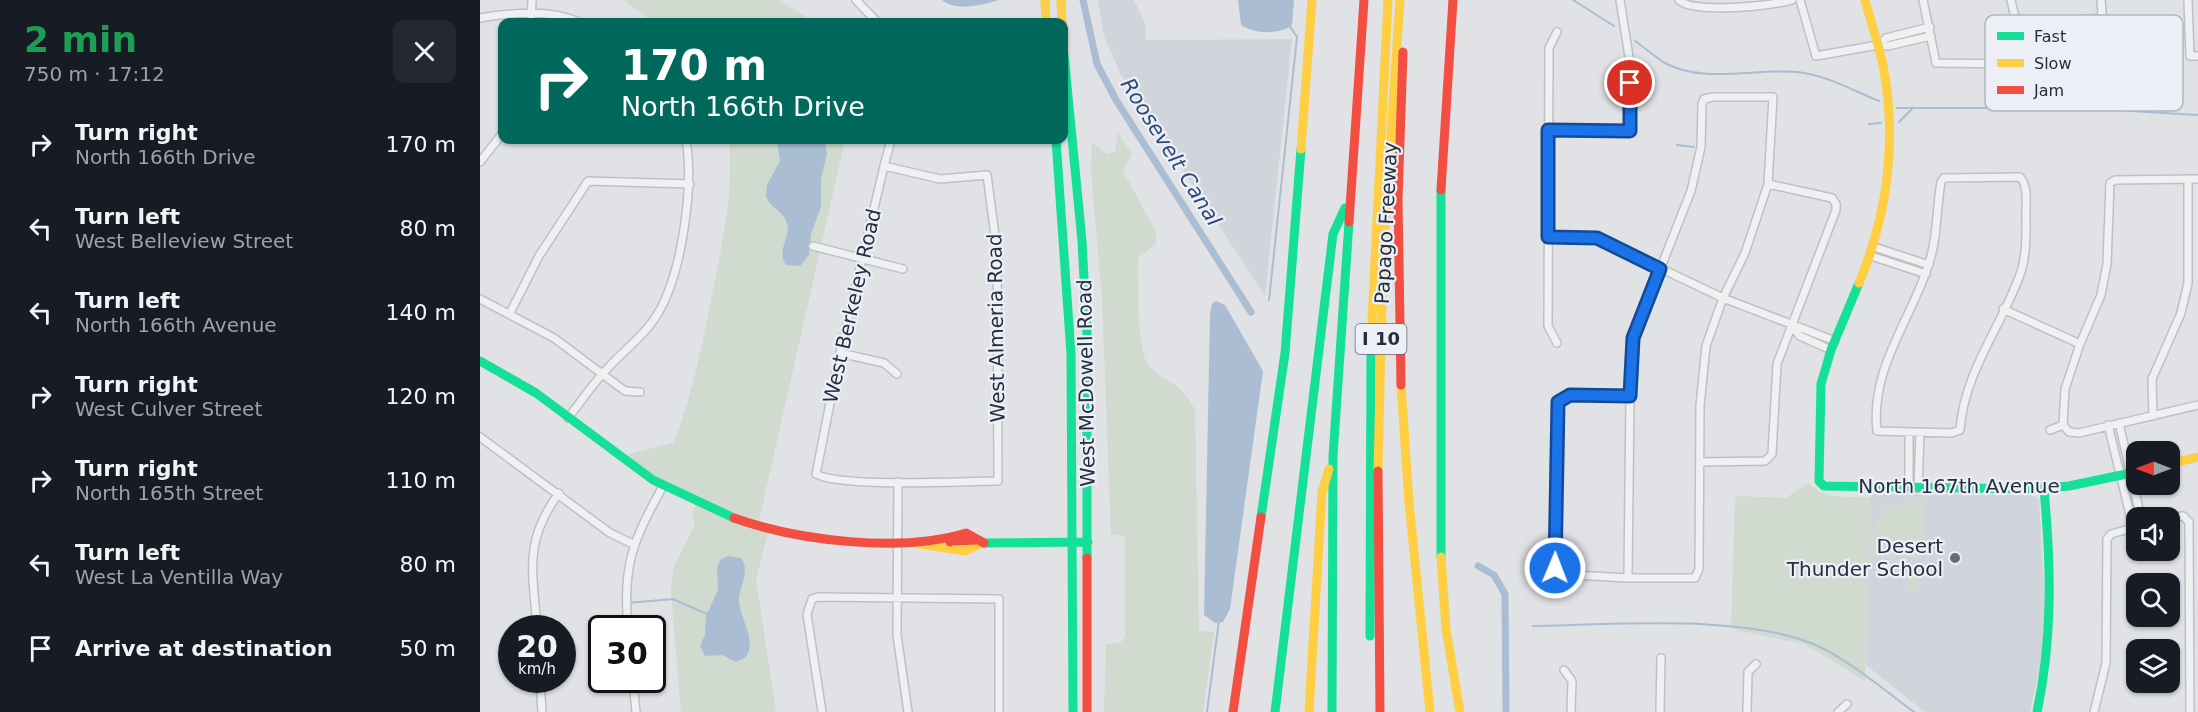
<!DOCTYPE html>
<html lang="en">
<head>
<meta charset="utf-8">
<style>
  :root { --surface:#171b24; --page:#242831; --text:#f1f3f6; --muted:#9ea1a6 }
  body { margin:0; font-family:"DejaVu Sans",sans-serif; background:var(--page); color:var(--text); height:100vh; display:flex; flex-direction:column; font-size:22px; white-space:nowrap }
  * { box-sizing:border-box; margin:0 }
  p { font-size:20px; color:var(--muted) }
  .icon { flex:none; width:33px; height:33px; fill:none; stroke:currentColor; stroke-width:2; stroke-linecap:round; stroke-linejoin:round }
  .map { position:relative; flex:1; overflow:hidden }
  .drawer { display:flex; flex-direction:column; background:var(--surface); width:480px }
  .drawer>* { flex:none }
  .hud { position:absolute; left:18px; top:18px; width:570px; height:126px; border-radius:12px; box-shadow:0 2px 4px #0004; background:#00695c; color:#fff; overflow:hidden }
  .needle { width:39px; rotate:270deg }
  .controls { position:absolute; left:1646px; top:441px; display:grid; gap:12px }
  .controls a { display:grid; place-items:center; width:54px; height:54px; border-radius:12px; background:var(--surface); box-shadow:0 2px 4px #0004; font-size:30px }
  .speed { position:absolute; left:18px; top:615px; display:flex; gap:12px; font-size:30px; font-weight:700; text-align:center }
  .speed>* { display:grid; place-content:center; width:78px; height:78px; border-radius:50%; background:var(--surface); box-shadow:0 2px 4px #0004; line-height:1 }
  .speed small { font-size:15px; font-weight:400 }
  .speed .limit { border:3px solid #111; border-radius:9px; background:#fff; color:#111 }
  .pin { position:absolute; display:grid; place-items:center; width:51px; height:51px; color:#fff; margin:-26px; border:3px solid #fff; border-radius:50%; box-shadow:0 2px 6px #0007 }
  .me { position:absolute; width:66px; margin:-33px; rotate:1deg; stroke-linejoin:round; filter:drop-shadow(0 0 4px #0008) }
  .turn { display:flex; align-items:center; gap:21px; height:126px; padding:0 24px; font-size:27px }
  .turn .icon { width:78px; height:78px; stroke-width:2.5 }
  .turn b { display:block; font-size:42px; line-height:51px }
  .round { display:grid; place-items:center; flex:none; width:63px; height:63px; border-radius:12px; background:var(--page) }
  .overview { display:flex; align-items:center; justify-content:space-between; height:102px; padding:0 24px }
  h1 { font-size:36px; font-weight:700; line-height:45px; color:#1e9e55 }
  ul { padding:0; list-style:none }
  li { display:flex; align-items:center; gap:18px; height:84px; padding:0 24px }
  li div { flex:1 }
  li b { display:block; font-size:22px }
  li em { font-style:normal }
  main { display:flex; flex:1; min-height:0 }
  .map>svg:first-child { display:block }
  .built { fill:#d0d5dc }
  .green { fill:#d0dacf }
  .water { fill:#abbdd3 }
  .lines { fill:none; stroke-linecap:round; stroke-linejoin:round }
  .stream { stroke:#abbdd3; stroke-width:2 }
  .canal { stroke:#abbdd3; stroke-width:7 }
  .street-casing { stroke:#bec0c3; stroke-width:10 }
  .street { stroke:#eff0f2; stroke-width:7 }
  .fast { stroke:#16e098; stroke-width:9 }
  .slow { stroke:#ffcf43; stroke-width:9 }
  .jam { stroke:#f24e42; stroke-width:9 }
  .route-casing { stroke:#114b97; stroke-width:15 }
  .route { stroke:#1a73e8; stroke-width:10 }
  .poi-dot { fill:#666d7a; stroke:#ecf0f6; stroke-width:2 }
  .labels { text-anchor:middle; stroke-width:4.5; stroke-linejoin:round; paint-order:stroke }
  .shield { fill:#ecf0f6; stroke:#616877; stroke-width:1.5 }
  .shield-label { font-size:18px; font-weight:bold; fill:#252e40 }
  .street-label { font-size:20px; fill:#252e40; stroke:#ecf0f6 }
  .poi-label { font-size:20px; fill:#252e40; stroke:#ecf0f6; text-anchor:end }
  .water-label { font-size:21px; font-style:italic; fill:#2c4b77; stroke:#ecf0f6 }
  .key { fill:#ecf0f6; stroke:#b0b6bf; stroke-width:1.5 }
  .key-label { font-size:16px; fill:#252e40 }
</style>
</head>
<body>
<main>
<section class="drawer">
<div class="overview"><div><h1>2 min</h1><p>750 m · 17:12</p></div><a class="round"><svg class="icon" aria-label="close" viewBox="0 0 24 24"><path d="M6 6l12 12M18 6L6 18"/></svg></a></div>
<ul>
<li><svg class="icon" aria-label="right" viewBox="0 0 24 24"><path d="M7 20v-9h11M14 6l5 5-5 5"/></svg><div><b>Turn right</b><p>North 166th Drive</p></div><em>170 m</em></li>
<li><svg class="icon" aria-label="left" viewBox="0 0 24 24"><path d="M17 20v-9H6M10 6l-5 5 5 5"/></svg><div><b>Turn left</b><p>West Belleview Street</p></div><em>80 m</em></li>
<li><svg class="icon" aria-label="left" viewBox="0 0 24 24"><path d="M17 20v-9H6M10 6l-5 5 5 5"/></svg><div><b>Turn left</b><p>North 166th Avenue</p></div><em>140 m</em></li>
<li><svg class="icon" aria-label="right" viewBox="0 0 24 24"><path d="M7 20v-9h11M14 6l5 5-5 5"/></svg><div><b>Turn right</b><p>West Culver Street</p></div><em>120 m</em></li>
<li><svg class="icon" aria-label="right" viewBox="0 0 24 24"><path d="M7 20v-9h11M14 6l5 5-5 5"/></svg><div><b>Turn right</b><p>North 165th Street</p></div><em>110 m</em></li>
<li><svg class="icon" aria-label="left" viewBox="0 0 24 24"><path d="M17 20v-9H6M10 6l-5 5 5 5"/></svg><div><b>Turn left</b><p>West La Ventilla Way</p></div><em>80 m</em></li>
<li><svg class="icon" aria-label="arrive" viewBox="0 0 24 24"><path d="M6 21V4h12l-3 4 3 4H6"/></svg><div><b>Arrive at destination</b></div><em>50 m</em></li>
</ul>
</section>
<div class="map">
<svg width="1718" height="712" viewBox="0 0 1718 712">
  <rect width="100%" height="100%" fill="#e0e2e5"/>
  <path class="built" d="M618,0H654L665,23L666,40L812,39L785,296L641,75L624,36Z
    M1390,494L1552,495L1559,499L1566,618L1561,661L1550,712H1445L1386,665Z"/>
  <path class="green" d="M144,0H300L333,22H173Z
    M638,133L652,154L643,171L676,232V244L658,258C659,280 655,352 670,367C690,387 700,380 715,410L719,631L734,632L723,712H624L626,644L640,643L645,637V536L631,535L622,298L611,172L612,143L627,154L635,152Z
    M249,140H365L278,525L289,529L276,579L296,712H201L191,592L193,569L215,524L212,514L216,503L183,486L147,455L194,442C213,394 222,345 232,295C242,244 254,192 249,140Z
    M1329,482C1340,501 1370,496 1390,497L1385,681L1324,644L1251,629L1255,499L1258,496L1306,498Z
    M1444,501V554L1440,558L1391,557C1391,517 1403,502 1444,501Z
    M1428,573H1437V591L1428,590Z"/>
  <path class="water" d="M462,0H519C502,5 476,12 462,0Z
    M758,0H814L812,25C801,35 773,34 761,25Z
    M297,140H345L347,154L341,179V207L331,234L329,255L320,266L306,265C296,250 311,238 307,223C304,212 291,208 286,197L287,185L300,161Z
    M736,301L745,305L783,371L750,609L743,622L735,623L724,615L730,313L732,304Z
    M248,556L261,558C271,572 259,585 259,600C260,620 277,639 266,657L256,662L242,655L225,656L220,646L225,635L226,616L238,590L237,568L240,560Z"/>
  <g class="lines">
    <path class="stream" d="M1093,0L1134,26
      M1155,41C1165,48 1175,57 1185,63C1223,84 1276,68 1317,72C1346,75 1372,90 1399,101
      M1417,108H1601L1718,115
      M1419,122L1433,108
      M1389,124L1401,123
      M1197,145L1214,147
      M789,300L817,37L809,25
      M148,603L193,599L227,614
      M1053,626C1134,625 1267,613 1340,647C1374,664 1404,690 1434,712
      M727,712L739,620"/>
    <path class="canal" d="M603,0L617,64L636,100L771,312
      M998,566L1014,575L1025,594L1026,712"/>
    <g class="street-casing">
      <path id="street" d="M376,0L397,22
        M1199,0C1213,14 1293,6 1312,0
        M1320,0L1336,56L1398,45L1408,46L1451,36
        M1443,0L1456,63L1533,64C1547,54 1534,15 1531,0
        M1708,0L1710,56H1718
        M0,18C29,13 71,9 99,22
        M51,22L52,0
        M1538,28L1619,18L1622,13L1621,0
        M1077,32L1069,48L1068,326L1077,343
        M1398,45L1406,38L1450,27
        M1068,130L1150,131V63L1140,0
        M0,162L22,134
        M404,166L460,179L507,175L517,250L518,481C483,481 361,488 336,474L360,353L404,166L411,140
        M1540,177C1548,186 1546,200 1546,212C1546,232 1547,252 1541,272C1522,326 1484,372 1480,430L1471,433L1397,431C1390,368 1431,321 1449,263C1458,236 1456,210 1461,182L1464,178Z
        M1068,237L1117,238L1243,298L1355,341
        M333,246L423,269
        M1394,247L1449,265
        M1391,256L1446,274
        M0,299L74,338L145,391L160,392
        M1523,309L1600,344
        M30,313L59,256L108,181L210,184
        M1311,326L1320,336L1351,350
        M360,353L404,363L417,374
        M1673,416L1672,379L1701,313L1708,283V179
        M88,418C101,402 113,383 128,368C144,350 162,338 175,318C202,278 214,186 206,140
        M1639,423L1661,518
        M1583,425L1585,389L1600,344L1621,295L1627,264L1630,183L1635,180L1718,179
        M1583,425L1589,432L1599,433L1718,405
        M1628,425L1653,527
        M1570,430L1583,425
        M0,437L130,533L153,544
        M1220,462L1285,461L1292,454L1297,364L1356,210V204L1352,198L1288,184
        M418,482L417,635L428,712
        M1429,488V433
        M1438,488L1440,433
        M1689,518L1703,516L1709,522L1710,712
        M1148,578L1150,396L1153,338L1211,191L1221,147L1222,104L1224,99L1233,97H1293L1288,184L1265,253L1243,298L1226,346L1220,406L1219,569L1215,578H1148L1076,574L1078,402L1090,395L1150,396
        M57,628C53,572 43,542 79,493
        M148,628C142,565 153,541 183,486
        M1084,670L1092,681L1091,712
        M60,680L62,712
        M153,680L156,712
        M342,712L327,614L332,599L338,597L519,599V712
        M1180,712L1181,658
        M1267,712L1268,672L1276,664
        M1358,712L1367,704
        M1614,712L1626,663L1627,539L1631,534L1656,527"/>
    </g>
    <use href="#street" class="street"/>
    <path class="fast" d="M584,55L602,241L607,334V558
      M576,140L591,354L593,712
      M1379,283L1351,350L1341,384L1339,481L1344,486L1556,489L1589,486L1656,472
      M0,361L56,393L173,480L254,518
      M781,517L805,353L821,149
      M504,543L608,542
      M961,557V190
      M890,636L891,342
      M795,712L853,234L865,208
      M852,712L853,456L869,222
      M1557,712C1573,637 1571,565 1564,489"/>
    <path class="slow" d="M565,0L566,22
      M581,0L582,22
      M821,149L832,0
      M1379,283C1407,216 1417,143 1404,71C1400,47 1391,23 1385,0
      M891,342L908,0
      M921,385L929,502L950,712
      M1689,464L1718,457
      M898,471L903,257L920,0
      M434,543L485,551L502,543
      M961,557L966,629L980,712
      M829,712L842,492L849,469"/>
    <path class="jam" d="M961,190L973,0
      M869,222L884,0
      M921,385L918,199L923,52
      M898,471L900,712
      M254,518C319,541 421,553 486,533L504,543
      M470,542V538L476,541L497,540
      M607,558V712
      M753,712L781,517"/>
  </g>
  <g class="lines">
    <g class="route-casing">
      <path id="route" d="M1075,568L1078,402L1090,395L1150,396L1153,338L1180,269L1117,238L1068,237V130L1150,131V83"/>
    </g>
    <use href="#route" class="route"/>
  </g>
  <circle class="poi-dot" cx="1475" cy="558" r="6"/>
  <g class="labels">
    <rect class="shield" x="875.5" y="324" width="51" height="30" rx="4.5"/>
    <g class="shield-label">
      <text x="901" y="345">I 10</text>
    </g>
    <g class="street-label">
      <text transform="translate(906 223) rotate(-87)" y="7">Papago Freeway</text>
      <text transform="translate(372 306) rotate(-77)" y="7">West Berkeley Road</text>
      <text transform="translate(516 328) rotate(-91)" y="7">West Almeria Road</text>
      <text transform="translate(606 383) rotate(-91)" y="7">West McDowell Road</text>
      <text x="1479" y="493">North 167th Avenue</text>
    </g>
    <g class="poi-label">
      <text x="1463" y="553">Desert<tspan x="1463" dy="23">Thunder School</tspan></text>
    </g>
    <g class="water-label">
      <text transform="translate(691 152) rotate(58)" y="7">Roosevelt Canal</text>
    </g>
  </g>
  <rect x="1505" y="15" width="198" height="96" rx="9" class="key"/>
  <rect x="1517" y="32" width="27" height="8" fill="#16e098"/>
  <rect x="1517" y="59" width="27" height="8" fill="#ffcf43"/>
  <rect x="1517" y="86" width="27" height="8" fill="#f24e42"/>
  <g class="key-label">
    <text x="1554" y="42">Fast</text>
    <text x="1554" y="69">Slow</text>
    <text x="1554" y="96">Jam</text>
  </g>
</svg>
<div class="controls">
<a><svg class="needle" viewBox="-14 -14 28 28"><path d="M0-13l5 13h-10z" fill="#e53935"/><path d="M0 13l5-13h-10z" fill="#9ea1a6"/></svg></a>
<a><svg class="icon" aria-label="sound" viewBox="0 0 24 24"><path d="M4 9h4l5-4v14l-5-4H4zM17 9q2 3 0 6"/></svg></a>
<a><svg class="icon" aria-label="search" viewBox="0 0 24 24"><circle cx="10" cy="10" r="6"/><path d="M15 15l6 6"/></svg></a>
<a><svg class="icon" aria-label="layers" viewBox="0 0 24 24"><path d="M12 4l9 5-9 5-9-5zM3 14l9 5 9-5"/></svg></a>
</div>
<div class="speed"><div>20<small>km/h</small></div><div class="limit">30</div></div>
<div class="pin" style="left:1150px;top:83px;background:#d93025"><svg class="icon" aria-label="arrive" viewBox="0 0 24 24"><path d="M6 21V4h12l-3 4 3 4H6"/></svg></div>
<svg class="me" style="left:1075px;top:568px" viewBox="-20 -20 40 40"><circle r="17" fill="#1a73e8" stroke="#fff" stroke-width="3"/><path d="M0-11L8 9 0 5-8 9z" fill="#fff"/></svg>
<div class="hud">
<div class="turn"><svg class="icon" aria-label="right" viewBox="0 0 24 24"><path d="M7 20v-9h11M14 6l5 5-5 5"/></svg><div><b>170 m</b>North 166th Drive</div></div>
</div>
</div>
</main>
</body>
</html>
